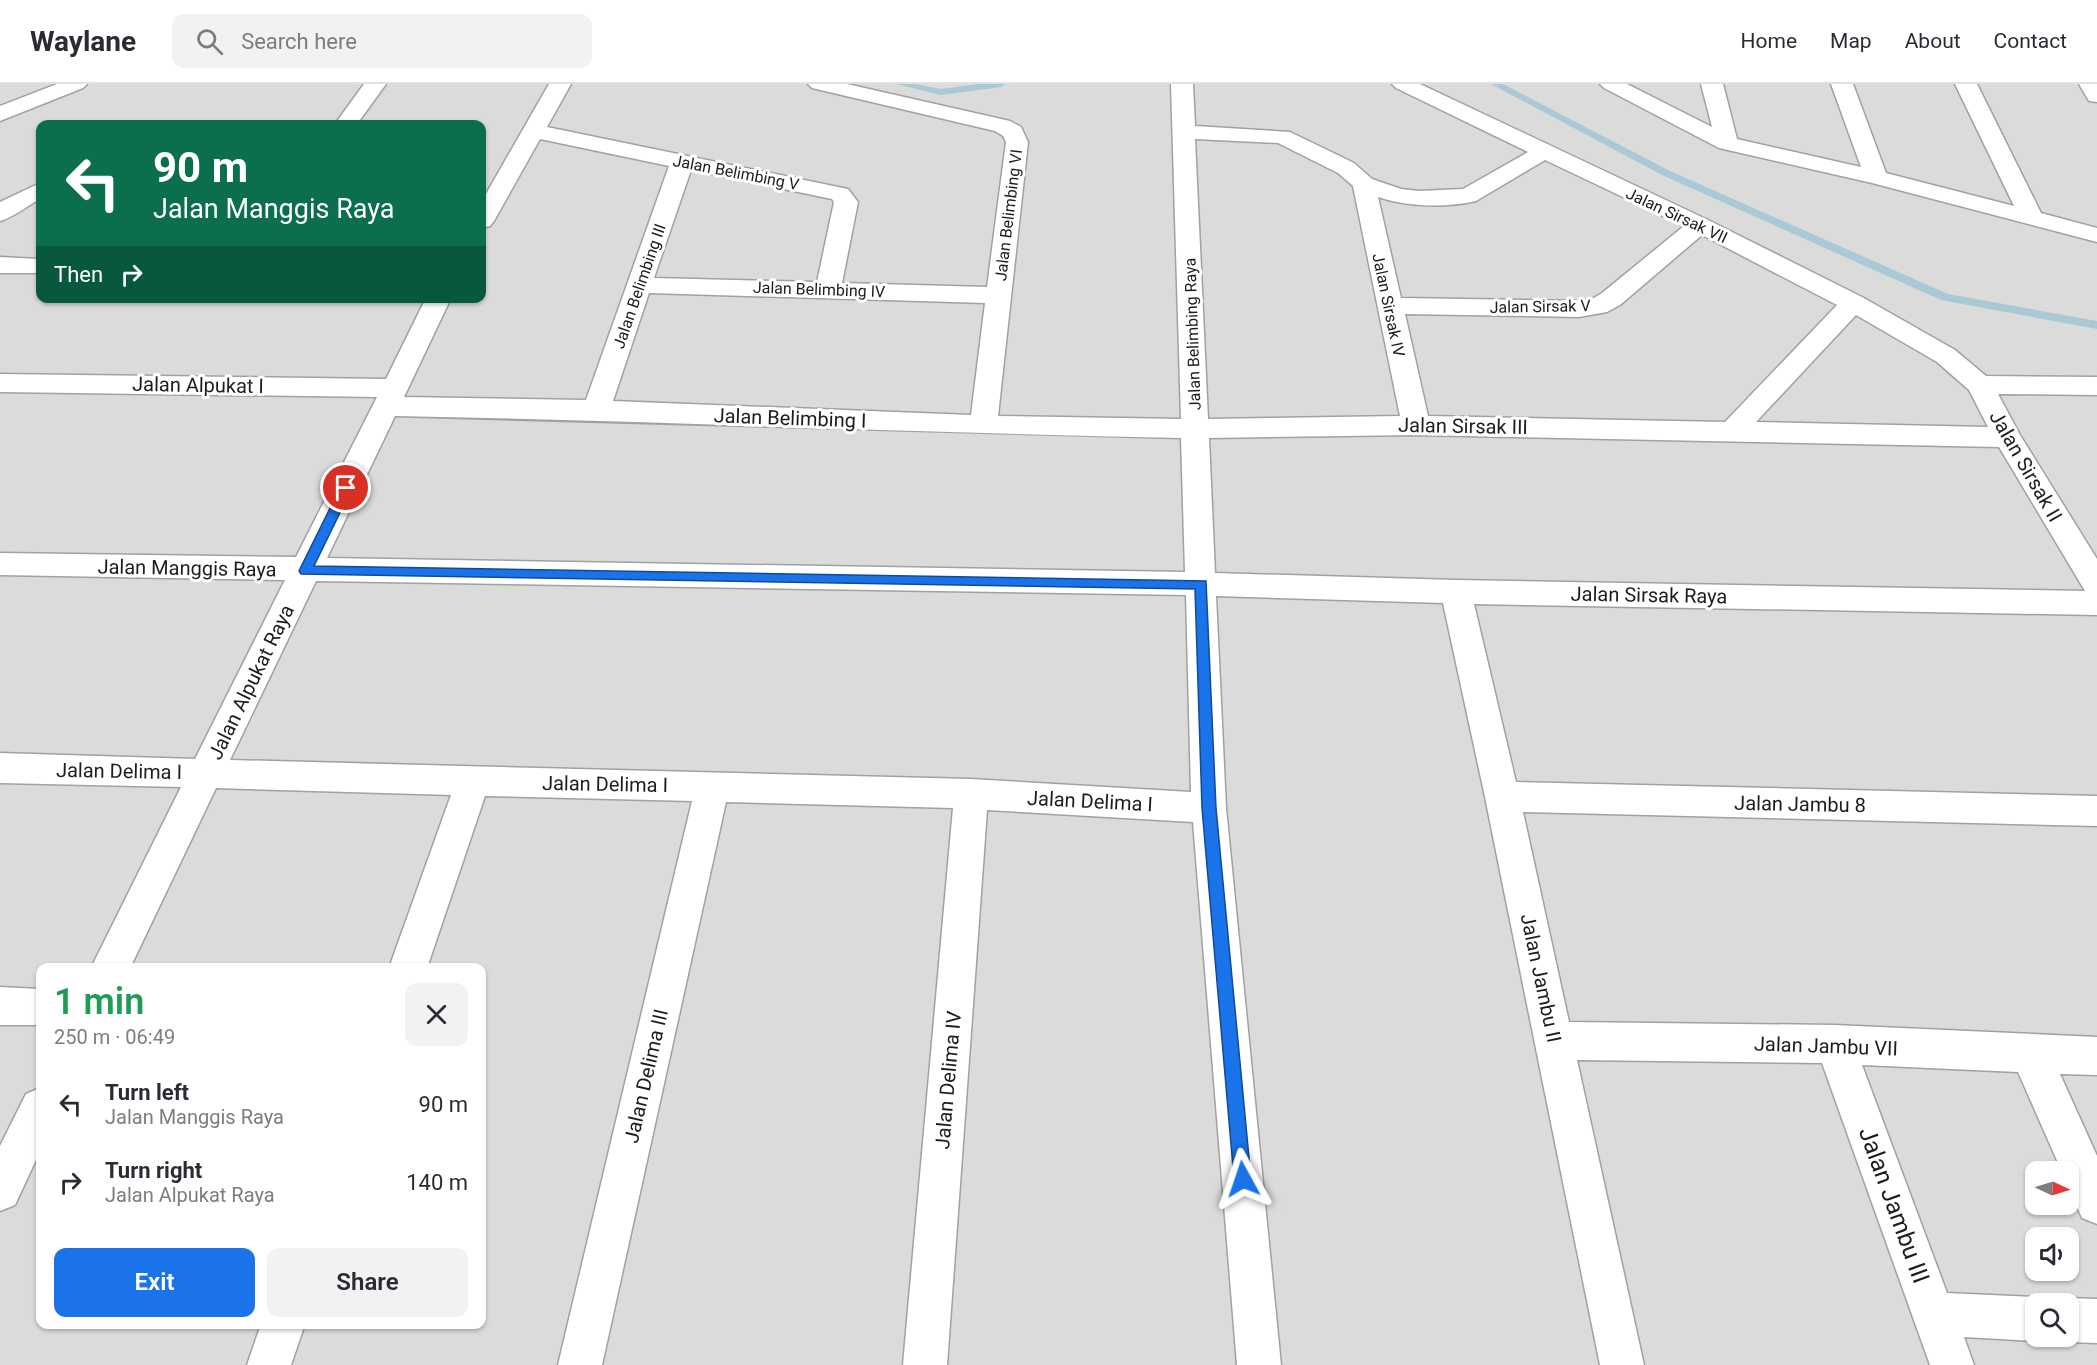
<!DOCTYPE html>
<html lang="en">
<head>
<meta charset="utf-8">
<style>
  :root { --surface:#fff; --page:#f2f2f3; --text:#2b2b33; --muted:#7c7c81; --line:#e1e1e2; --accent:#1a73e8 }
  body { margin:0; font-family:Roboto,sans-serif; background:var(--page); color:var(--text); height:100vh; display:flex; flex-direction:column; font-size:22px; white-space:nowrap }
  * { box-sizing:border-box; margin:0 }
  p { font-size:20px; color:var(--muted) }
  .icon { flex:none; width:33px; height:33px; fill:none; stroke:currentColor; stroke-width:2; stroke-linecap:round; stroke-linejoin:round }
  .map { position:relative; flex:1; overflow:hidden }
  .side { position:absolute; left:36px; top:879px; width:450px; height:366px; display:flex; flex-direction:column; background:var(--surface); border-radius:12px; box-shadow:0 2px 4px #0004 }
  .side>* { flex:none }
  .banner { position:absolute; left:36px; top:36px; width:450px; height:183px; border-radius:12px; box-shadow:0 2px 4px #0004; background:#0b6e4f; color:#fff; overflow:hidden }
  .needle { width:39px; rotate:94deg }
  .tools { position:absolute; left:2025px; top:1077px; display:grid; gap:12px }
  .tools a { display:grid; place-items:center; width:54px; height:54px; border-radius:12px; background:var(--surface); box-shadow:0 2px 4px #0004; font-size:30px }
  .pin { position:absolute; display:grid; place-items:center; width:51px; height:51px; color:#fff; margin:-26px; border:3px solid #fff; border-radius:50%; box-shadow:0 2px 6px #0007 }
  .me { position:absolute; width:66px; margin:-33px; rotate:355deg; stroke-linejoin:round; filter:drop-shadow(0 0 4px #0008) }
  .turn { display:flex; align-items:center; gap:21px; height:126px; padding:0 18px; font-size:27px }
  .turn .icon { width:78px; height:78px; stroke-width:2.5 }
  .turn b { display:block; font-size:42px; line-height:51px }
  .then { display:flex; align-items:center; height:57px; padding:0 18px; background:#0003; gap:12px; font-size:22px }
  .round { display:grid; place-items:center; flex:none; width:63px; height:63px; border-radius:12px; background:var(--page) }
  .overview { display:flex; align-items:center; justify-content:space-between; height:102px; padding:0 18px }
  h1 { font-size:36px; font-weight:600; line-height:45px; color:#1e9e55 }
  .primary-button { display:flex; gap:12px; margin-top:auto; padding:12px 18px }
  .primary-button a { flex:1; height:69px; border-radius:12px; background:var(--accent); color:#fff; font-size:24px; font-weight:600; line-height:69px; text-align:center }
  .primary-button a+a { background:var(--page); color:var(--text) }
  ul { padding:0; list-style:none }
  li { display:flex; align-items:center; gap:18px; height:78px; padding:0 18px }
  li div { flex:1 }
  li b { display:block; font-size:22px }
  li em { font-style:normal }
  header { display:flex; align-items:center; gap:36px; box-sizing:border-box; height:84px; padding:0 30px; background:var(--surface); border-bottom:2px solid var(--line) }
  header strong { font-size:28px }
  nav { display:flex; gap:33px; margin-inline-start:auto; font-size:21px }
  .search { width:420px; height:54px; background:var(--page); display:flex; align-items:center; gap:15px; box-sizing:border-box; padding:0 21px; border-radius:12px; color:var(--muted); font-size:22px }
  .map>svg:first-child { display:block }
  .residential { fill:#dbdbda; fill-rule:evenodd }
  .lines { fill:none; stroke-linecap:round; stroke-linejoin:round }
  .stream { fill:#a9c9d7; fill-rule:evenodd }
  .minor-casing { stroke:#a1a1a1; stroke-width:3 }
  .minor { fill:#fff; fill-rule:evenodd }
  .route { fill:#1a73e8; stroke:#114b97; stroke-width:1.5 }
  .labels { text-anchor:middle; stroke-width:6; stroke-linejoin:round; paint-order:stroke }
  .far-street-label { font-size:16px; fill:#1d1d1d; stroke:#fff }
  .street-label { font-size:20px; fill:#1d1d1d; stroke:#fff }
  .near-street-label { font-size:24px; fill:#1d1d1d; stroke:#fff }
</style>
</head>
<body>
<header>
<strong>Waylane</strong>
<div class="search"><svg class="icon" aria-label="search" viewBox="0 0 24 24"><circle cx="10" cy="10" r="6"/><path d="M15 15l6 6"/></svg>Search here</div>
<nav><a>Home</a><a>Map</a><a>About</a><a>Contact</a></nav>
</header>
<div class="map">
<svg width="2097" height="1281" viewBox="0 0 2097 1281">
  <rect width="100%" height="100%" fill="#eeebe4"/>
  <path class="residential" d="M0,0H2097V1281H0ZM40,40H482V214H40ZM40,884H482V1240H40ZM2036,1088H2068V1120H2036ZM2036,1154H2068V1186H2036ZM2036,1220H2068V1252H2036Z"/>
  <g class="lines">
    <path class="stream" d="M896,0H915L941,5L979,0H1006L1001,3L941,11Z
      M1491,0H1503L1670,87L1948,210L2097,237V245L1941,216L1662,91Z"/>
    <g class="minor-casing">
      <path id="minor" d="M57,0H87L83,4L0,37V22Z
        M364,0H386L357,40H335Z
        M549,0H571L547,43L848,105L858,118L842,199L987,203L1006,58L1003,52L995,47L812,4L808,0H847L1010,37L1021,43L1028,58L998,332L1181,335L1171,0H1193L1195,42L1290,48L1354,79L1372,95L1401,105L1419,107L1463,105L1528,68L1396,4L1392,0H1420L1708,136L1862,213L1955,266L1986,292L2097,293V311L1998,310L2020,351L2097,475V531L1474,520L1516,698L2097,712V742L1523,728L1569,938L1835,941L2097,953V991L2060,990L2097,1072V1140L2082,1134L2068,1102V1088H2062L2018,988L1862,981L1947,1209L2036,1213L2052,1219L2036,1220V1252H2047L2036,1257L1964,1253L1974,1281H1930L1822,979L1577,976L1644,1281H1600L1485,713L1443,519L1216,512L1226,724L1281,1281H1237L1193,738L987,726L947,1281H903L953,724L726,718L602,1281H558L692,717L485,712L427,884H389L451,711L216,704L130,884H91L181,703L0,699V669L195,675L285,496L0,491V469L296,473L377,313L0,308V290L386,295L426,214H451L404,313L586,316L669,82L540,55L494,137L490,142L482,144V117ZM1195,55L1278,59L1338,89L1353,102L1400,332L1208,335ZM1545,76L1684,142L1602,209L1592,215L1579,217L1401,214L1378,113C1408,123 1446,124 1476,117ZM691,86L832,115L834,118L817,198L654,194ZM1702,151L1837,221L1725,338L1428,332L1405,230L1579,233L1607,228L1620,221ZM649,209L985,219L971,331L613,317ZM1856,231L1937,278L1969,306L1988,343L1756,338ZM395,332C657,337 919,349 1181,354L1185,488L327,474ZM1416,351L1999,363L2085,507L1456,496L1215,489L1209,354ZM316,497L1186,511L1191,708L971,695L230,676Z
        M1600,0H1627L1712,43L1701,0H1723L1737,55L1861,83L1831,0H1853L1886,89L2014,122L1955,0H1977L2041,129L2097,144V158L1872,99L1719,64L1604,4Z
        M2079,0H2097V18L2089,17Z
        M40,99V115C29,121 12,134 0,137V118Z
        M0,173L40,175V189H0Z
        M0,903L40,905V941H0Z
        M40,1004V1067L15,1121L0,1127V1062L26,1010Z
        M2068,1214L2097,1215V1259L2068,1258L2055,1252H2068V1220H2055Z
        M261,1240H305L291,1281H247Z"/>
    </g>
    <use href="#minor" class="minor"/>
  </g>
  <path class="route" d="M346,400L352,404L314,482L1206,497L1216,724L1251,1095L1249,1101L1243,1104L1237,1101L1234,1095L1202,724L1195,505L301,490L299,487L340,404Z"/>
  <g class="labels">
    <g class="far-street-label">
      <text transform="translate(736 88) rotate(11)" y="6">Jalan Belimbing V</text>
      <text transform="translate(1008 131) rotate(-83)" y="6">Jalan Belimbing VI</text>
      <text transform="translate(1677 131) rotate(25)" y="6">Jalan Sirsak VII</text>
      <text transform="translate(639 202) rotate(-71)" y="6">Jalan Belimbing III</text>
      <text transform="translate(819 205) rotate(2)" y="6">Jalan Belimbing IV</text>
      <text transform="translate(1389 221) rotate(78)" y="6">Jalan Sirsak IV</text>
      <text transform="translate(1540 222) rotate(-1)" y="6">Jalan Sirsak V</text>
      <text transform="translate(1192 250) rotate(-92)" y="6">Jalan Belimbing Raya</text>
    </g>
    <g class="street-label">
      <text transform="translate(198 301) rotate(1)" y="7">Jalan Alpukat I</text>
      <text transform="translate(790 334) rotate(2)" y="7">Jalan Belimbing I</text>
      <text transform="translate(1463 342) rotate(1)" y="7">Jalan Sirsak III</text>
      <text transform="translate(2026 382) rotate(60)" y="7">Jalan Sirsak II</text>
      <text transform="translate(187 484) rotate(1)" y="7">Jalan Manggis Raya</text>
      <text transform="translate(1649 511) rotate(1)" y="7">Jalan Sirsak Raya</text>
      <text transform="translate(251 598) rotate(-64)" y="7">Jalan Alpukat Raya</text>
      <text transform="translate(119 687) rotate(1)" y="7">Jalan Delima I</text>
      <text transform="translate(605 700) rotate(1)" y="7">Jalan Delima I</text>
      <text transform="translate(1090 717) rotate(3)" y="7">Jalan Delima I</text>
      <text transform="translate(1800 720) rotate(1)" y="7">Jalan Jambu 8</text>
      <text transform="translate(1541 894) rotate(78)" y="7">Jalan Jambu II</text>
      <text transform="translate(1826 962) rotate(2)" y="7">Jalan Jambu VII</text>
      <text transform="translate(646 992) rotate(-77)" y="7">Jalan Delima III</text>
      <text transform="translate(948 996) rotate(-85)" y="7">Jalan Delima IV</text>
    </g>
    <g class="near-street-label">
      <text transform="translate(1894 1121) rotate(70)" y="8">Jalan Jambu III</text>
    </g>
  </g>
</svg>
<div class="tools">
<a><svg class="needle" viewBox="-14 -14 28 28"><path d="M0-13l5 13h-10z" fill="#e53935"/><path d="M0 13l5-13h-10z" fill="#7c7c81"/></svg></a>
<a><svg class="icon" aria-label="sound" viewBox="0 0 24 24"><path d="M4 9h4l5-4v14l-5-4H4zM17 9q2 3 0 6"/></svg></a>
<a><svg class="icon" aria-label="search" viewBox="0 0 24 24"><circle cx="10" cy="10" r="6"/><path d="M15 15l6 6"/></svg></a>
</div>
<div class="pin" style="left:346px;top:404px;background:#d93025"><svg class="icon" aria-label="arrive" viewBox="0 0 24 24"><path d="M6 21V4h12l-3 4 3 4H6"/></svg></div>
<svg class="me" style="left:1243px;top:1095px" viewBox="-20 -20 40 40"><path d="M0-17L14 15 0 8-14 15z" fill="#1a73e8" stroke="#fff" stroke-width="4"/></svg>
<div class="banner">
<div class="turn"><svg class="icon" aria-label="left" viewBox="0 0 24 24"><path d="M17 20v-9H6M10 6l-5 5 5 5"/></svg><div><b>90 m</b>Jalan Manggis Raya</div></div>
<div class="then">Then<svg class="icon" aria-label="right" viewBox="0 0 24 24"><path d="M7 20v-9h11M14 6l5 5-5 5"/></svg></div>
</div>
<section class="side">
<div class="overview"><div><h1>1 min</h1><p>250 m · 06:49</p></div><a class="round"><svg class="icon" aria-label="close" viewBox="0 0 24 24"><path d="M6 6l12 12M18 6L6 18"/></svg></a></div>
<ul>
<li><svg class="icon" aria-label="left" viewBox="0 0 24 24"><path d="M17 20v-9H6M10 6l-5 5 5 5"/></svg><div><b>Turn left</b><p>Jalan Manggis Raya</p></div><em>90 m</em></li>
<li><svg class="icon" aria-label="right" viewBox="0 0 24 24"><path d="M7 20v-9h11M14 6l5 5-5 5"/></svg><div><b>Turn right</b><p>Jalan Alpukat Raya</p></div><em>140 m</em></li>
</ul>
<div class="primary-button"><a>Exit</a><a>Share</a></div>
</section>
</div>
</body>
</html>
